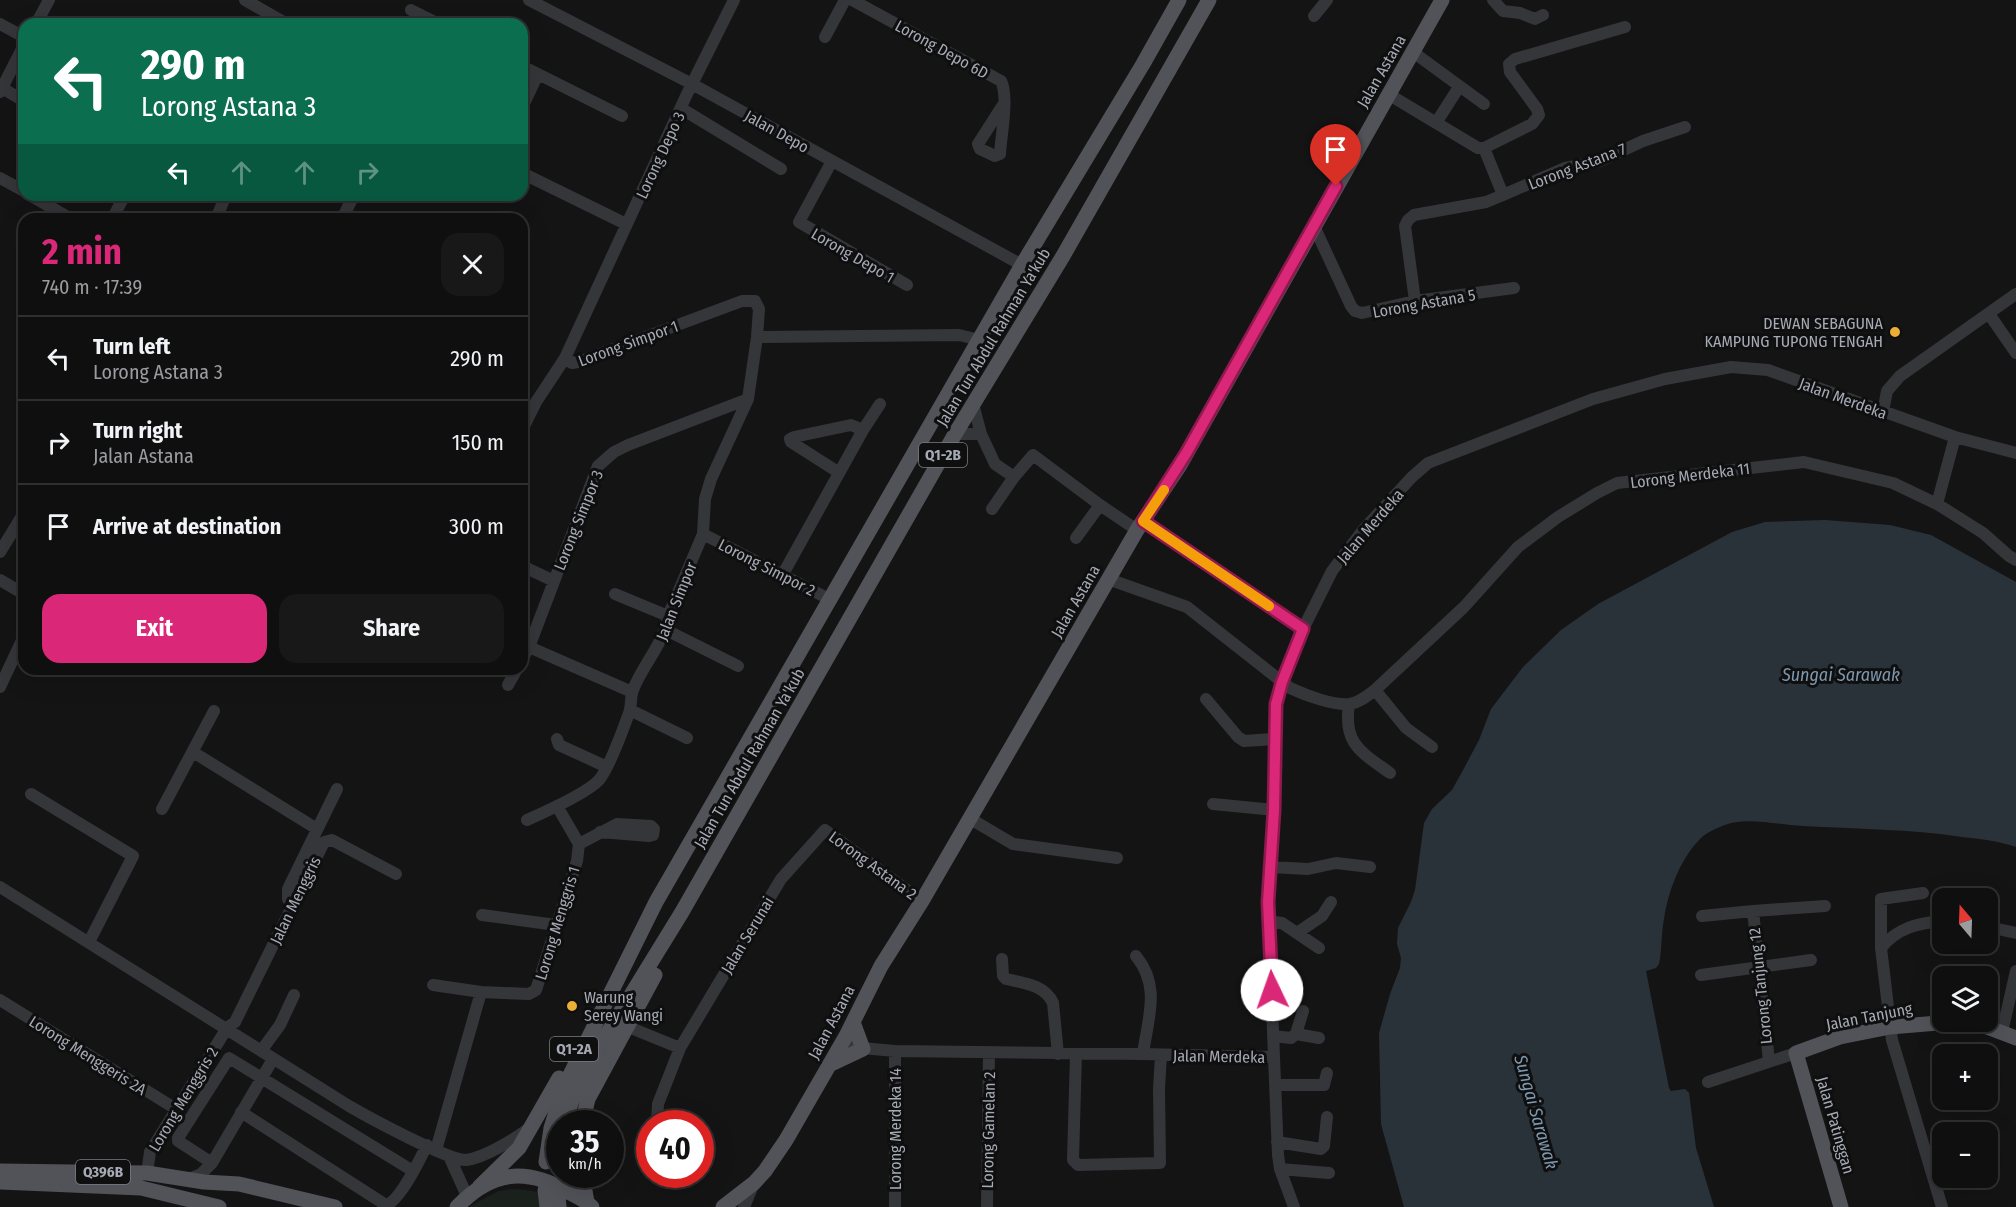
<!DOCTYPE html>
<html lang="en">
<head>
<meta charset="utf-8">
<style>
  :root { --surface:#0f0f10; --page:#181819; --text:#f1f3f6; --muted:#9b9c9f; --line:#2f2f30; --accent:#db2777 }
  body { margin:0; font-family:"Fira Sans Condensed",sans-serif; background:var(--page); color:var(--text); height:100vh; display:flex; flex-direction:column; font-size:22px; white-space:nowrap }
  * { box-sizing:border-box; margin:0 }
  p { font-size:20px; color:var(--muted) }
  .icon { flex:none; width:33px; height:33px; fill:none; stroke:currentColor; stroke-width:2; stroke-linecap:round; stroke-linejoin:round }
  .map { position:relative; flex:1; overflow:hidden }
  .side { position:absolute; left:18px; top:213px; width:510px; height:462px; display:flex; flex-direction:column; background:var(--surface); border-radius:18px; box-shadow:0 6px 24px #0002,0 0 0 2px var(--line) }
  .side>* { flex:none }
  .hud { position:absolute; left:18px; top:18px; width:510px; height:183px; border-radius:18px; box-shadow:0 6px 24px #0002,0 0 0 2px var(--line); background:#0b6e4f; color:#fff; overflow:hidden }
  .needle { width:39px; rotate:341deg }
  .tools { position:absolute; left:1932px; top:888px; display:grid; gap:12px }
  .tools a { display:grid; place-items:center; width:66px; height:66px; border-radius:12px; background:var(--surface); box-shadow:0 6px 24px #0002,0 0 0 2px var(--line); font-size:30px }
  .speed { position:absolute; left:546px; top:1110px; display:flex; gap:12px; font-size:30px; font-weight:700; text-align:center }
  .speed>* { display:grid; place-content:center; width:78px; height:78px; border-radius:50%; background:var(--surface); box-shadow:0 6px 24px #0002,0 0 0 2px var(--line); line-height:1 }
  .speed small { font-size:15px; font-weight:400 }
  .speed .limit { border:9px solid #d22; background:#fff; color:#111 }
  .pin { position:absolute; display:grid; place-items:center; width:51px; height:51px; color:#fff; margin:-62px -26px; border-radius:50% 50% 50% 0; rotate:-45deg; box-shadow:0 0 6px #0007 }
  .pin .icon { rotate:45deg }
  .me { position:absolute; width:66px; margin:-33px; rotate:357deg; stroke-linejoin:round; filter:drop-shadow(0 0 4px #0008) }
  .turn { display:flex; align-items:center; gap:21px; height:126px; padding:0 24px; font-size:27px }
  .turn .icon { width:78px; height:78px; stroke-width:2.5 }
  .turn b { display:block; font-size:42px; line-height:51px }
  .lanes { display:flex; align-items:center; height:57px; padding:0 24px; background:#0003; justify-content:center; gap:30px; direction:ltr }
  .lanes .off { opacity:.35 }
  .round { display:grid; place-items:center; flex:none; width:63px; height:63px; border-radius:18px; background:var(--page) }
  .head { display:flex; align-items:center; justify-content:space-between; height:102px; padding:0 24px }
  h1 { font-size:36px; font-weight:700; line-height:45px; color:var(--accent) }
  .cta { display:flex; gap:12px; margin-top:auto; padding:12px 24px }
  .cta a { flex:1; height:69px; border-radius:18px; background:var(--accent); color:#fff; font-size:24px; font-weight:700; line-height:69px; text-align:center }
  .cta a+a { background:var(--page); color:var(--text) }
  ul { padding:0; list-style:none }
  li { display:flex; align-items:center; gap:18px; height:84px; padding:0 24px; border-top:2px solid var(--line) }
  li div { flex:1 }
  li b { display:block; font-size:22px }
  li em { font-style:normal }
  .map>svg:first-child { display:block }
  .green { fill:#1a201b }
  .water { fill:#2a3239 }
  .lines { fill:none; stroke-linecap:round; stroke-linejoin:round }
  .minor { stroke:#35363a; stroke-width:12 }
  .major { stroke:#515359; stroke-width:15 }
  .route-casing { stroke:#8e194d; stroke-width:15 }
  .route { stroke:#db2777; stroke-width:10 }
  .slow { stroke:#f59e0b; stroke-width:10 }
  .poi-dot { fill:#ebae36; stroke:#0f0f10; stroke-width:2 }
  .labels { text-anchor:middle; stroke-width:6; stroke-linejoin:round; paint-order:stroke }
  .shield { fill:#0f0f10; stroke:#797c84; stroke-width:1.5 }
  .shield-label { font-size:15px; font-weight:bold; fill:#a6aab5 }
  .street-label { font-size:16px; fill:#a6aab5; stroke:#0f0f10 }
  .poi-label { font-size:16px; fill:#a6aab5; stroke:#0f0f10; text-anchor:end }
  .water-label { font-size:18px; font-style:italic; fill:#7e98af; stroke:#0f0f10 }
</style>
</head>
<body>
<div class="map">
<svg width="2016" height="1207" viewBox="0 0 2016 1207">
  <rect width="100%" height="100%" fill="#141415"/>
  <path class="green" d="M512,1189C534,1189 551,1195 570,1207H469L498,1191Z"/>
  <path class="water" d="M1825,520L1890,525L1931,535L2016,582V847C1999,841 1981,839 1962,837C1910,829 1856,829 1803,826C1780,825 1753,818 1731,823C1721,826 1709,831 1702,837C1681,857 1668,891 1664,919C1661,934 1662,949 1659,964L1656,968L1646,971L1669,1088L1671,1091L1685,1089L1689,1093L1696,1148L1714,1207H1404L1381,1124L1379,1033L1390,994L1400,968L1401,958L1397,944L1398,928L1411,902L1415,890L1424,823L1432,809L1452,790L1462,772L1479,740L1491,709L1523,667L1561,630L1598,604L1732,532L1765,522Z"/>
  <g class="lines">
    <path class="minor" d="M245,0L287,24
      M529,0L692,84L1022,265
      M852,0L1001,81C1009,97 1001,135 1000,154L995,156L980,149L978,144L1003,105
      M1493,0L1503,11L1520,13L1535,19L1543,15
      M411,10L439,24
      M1314,16L1327,0
      M0,24L24,37
      M36,24L49,0
      M825,37L845,0
      M1413,52L1484,104
      M522,66L622,116
      M2,88L24,101
      M0,92L24,45
      M1388,94L1478,148H1484L1503,195L1486,202L1414,215L1408,220L1405,226L1415,301
      M522,108L538,74
      M682,109L781,169
      M1436,123L1459,87
      M1484,148L1532,124L1539,115L1537,109L1510,72L1509,64L1515,59L1625,27
      M832,161L799,222L907,285
      M522,173L626,224
      M0,178L24,191
      M30,195L71,219
      M1503,195L1565,168L1600,161L1643,141L1685,127
      M112,219L125,195
      M216,219L226,195
      M342,219L354,195
      M1314,226L1351,306L1355,311L1362,313L1415,301L1514,288
      M1989,314L2016,353
      M757,337L959,335L980,340
      M973,404L981,434L995,464L1014,477L1033,455L1100,505L1137,530
      M1883,412L1887,391L1900,376L2016,294
      M522,430L536,402L565,358L687,94L734,0
      M955,434H981
      M838,472L791,442L790,439L794,437L851,425L863,430
      M1937,504L1955,437
      M992,509L1014,477
      M1143,521L1303,629
      M703,534L831,600
      M1076,538L1100,505
      M0,552L24,513
      M522,566L554,581
      M783,574L863,430L880,404
      M1108,579L1187,607L1290,688C1305,695 1334,706 1350,704C1360,702 1367,696 1375,690L1464,607L1518,547L1558,517L1597,493L1617,483L1804,462L1893,483L1937,504L1983,533L2009,556L2016,560
      M0,580L24,594
      M615,594L668,616
      M666,630L738,666
      M529,647L632,692
      M522,660L529,647L598,466L614,452L628,445L748,399
      M508,685L517,669
      M0,687L24,636
      M1375,690L1406,728L1432,747
      M1206,699L1238,737L1244,741L1274,739
      M1349,704C1343,744 1361,752 1390,773
      M630,710L687,738
      M557,739L559,745L607,767
      M193,752L317,829
      M31,794L133,856L89,942
      M1213,804L1274,810
      M162,809L214,711
      M969,818L1013,844L1117,858
      M527,820C545,812 587,793 599,780C610,767 623,729 629,713C632,705 630,697 633,690C643,664 664,644 668,616L703,534L705,499L711,479L748,399L757,337L759,309L755,301H742L578,362L572,363L565,358
      M579,844L617,824L651,826L654,829L653,835L649,836L600,832
      M1271,867L1308,869L1336,863L1370,867
      M0,887L349,1106C368,1117 449,1161 466,1160C484,1158 513,1140 528,1129
      M1923,893L1881,899V948L1892,1040L1942,1207
      M292,906L288,899V889L337,789
      M482,915L556,925
      M1702,916L1753,911
      M1268,921L1282,923L1319,948
      M1988,927L2016,933
      M1297,933L1322,916L1331,902
      M1881,948C1897,928 1918,923 1942,921
      M1136,956C1161,987 1148,1017 1143,1054
      M1002,959L1003,976L1006,979C1024,983 1045,985 1053,1003L1058,1054
      M1701,975L1811,960
      M433,985L481,992L529,994L536,990L577,861L579,844L557,806
      M0,1000L176,1109
      M626,1026L680,1048
      M2002,1032L2016,971
      M1296,1034L1319,1038
      M1273,1036L1291,1038L1296,1034L1303,1011
      M839,1046L895,1051L1143,1054L1274,1057L1268,902L1274,810L1276,704L1282,682L1303,629L1332,571L1363,530L1412,477L1428,463L1593,399L1665,379L1731,367L1768,370L1955,437L2016,453
      M261,1051L280,1025L294,995
      M1076,1054L1073,1160L1078,1165L1160,1163L1159,1089L1161,1055
      M1274,1057L1278,1155L1280,1169L1294,1207
      M1769,1061L1753,911L1825,906
      M1708,1082L1796,1053
      M1276,1085H1324L1327,1073
      M241,1112L386,1205C400,1201 420,1159 427,1145
      M657,1124L658,1104L680,1048L781,879L825,830L922,901
      M1277,1142L1321,1149L1324,1146L1327,1117
      M436,1150L481,992
      M449,1156L467,1196
      M212,1163L178,1141V1138L229,1058L413,1171
      M1280,1169L1329,1173
      M147,1173L150,1152L227,1028L235,1022L324,842L332,840L396,874
      M656,1175V1174
      M189,1179L201,1174L212,1163L273,1059
      M744,1207L754,1183
      M895,1207V1051
      M987,1207L989,1052"/>
    <path class="major" d="M1974,1022L2016,1038
      M829,1065L863,1049L853,1022
      M564,1124L575,1092L599,1047L682,912L955,434L1063,256L1209,0
      M582,1124L588,1099L655,975
      M546,1162L551,1128L564,1087L656,902L1022,265L1143,64L1179,0
      M556,1164L560,1144
      M0,1171L147,1173L204,1182L239,1184L335,1207
      M582,1174L587,1202
      M0,1182L141,1188L219,1207
      M479,1187L519,1148L559,1078
      M545,1190L547,1207
      M558,1196L559,1207
      M457,1207C491,1171 526,1167 568,1192C576,1196 585,1200 592,1207
      M723,1207L754,1183L765,1171L786,1140L846,1036L881,966L922,901L1137,530L1180,465L1442,0
      M1841,1207L1796,1053L1840,1037L1890,1027L1950,1022"/>
  </g>
  <g class="lines">
    <g class="route-casing">
      <path id="route" d="M1272,990L1268,902L1274,810L1276,704L1282,682L1303,629L1143,521L1187,452L1336,186"/>
    </g>
    <use href="#route" class="route"/>
    <path class="slow" d="M1164,490L1143,521L1269,606"/>
  </g>
  <g class="poi-dot">
    <circle cx="1895" cy="332" r="6"/>
    <circle cx="572" cy="1006" r="6"/>
  </g>
  <g class="labels">
    <g class="shield">
      <rect x="919" y="443" width="48" height="24" rx="4.5"/>
      <rect x="550" y="1037" width="48" height="24" rx="4.5"/>
      <rect x="76" y="1160" width="54" height="24" rx="4.5"/>
    </g>
    <g class="shield-label">
      <text x="943" y="460">Q1-2B</text>
      <text x="574" y="1054">Q1-2A</text>
      <text x="103" y="1177">Q396B</text>
    </g>
    <g class="street-label">
      <text transform="translate(942 49) rotate(29)" y="6">Lorong Depo 6D</text>
      <text transform="translate(1381 71) rotate(-60)" y="6">Jalan Astana</text>
      <text transform="translate(777 131) rotate(29)" y="6">Jalan Depo</text>
      <text transform="translate(660 155) rotate(-65)" y="6">Lorong Depo 3</text>
      <text transform="translate(1577 166) rotate(-21)" y="6">Lorong Astana 7</text>
      <text transform="translate(853 255) rotate(30)" y="6">Lorong Depo 1</text>
      <text transform="translate(1424 303) rotate(-10)" y="6">Lorong Astana 5</text>
      <text transform="translate(993 337) rotate(-59)" y="6">Jalan Tun Abdul Rahman Ya'kub</text>
      <text transform="translate(628 343) rotate(-20)" y="6">Lorong Simpor 1</text>
      <text transform="translate(1843 398) rotate(20)" y="6">Jalan Merdeka</text>
      <text transform="translate(1690 475) rotate(-7)" y="6">Lorong Merdeka 11</text>
      <text transform="translate(578 520) rotate(-68)" y="6">Lorong Simpor 3</text>
      <text transform="translate(1370 526) rotate(-49)" y="6">Jalan Merdeka</text>
      <text transform="translate(767 567) rotate(27)" y="6">Lorong Simpor 2</text>
      <text transform="translate(676 601) rotate(-68)" y="6">Jalan Simpor</text>
      <text transform="translate(1075 601) rotate(-60)" y="6">Jalan Astana</text>
      <text transform="translate(749 758) rotate(-60)" y="6">Jalan Tun Abdul Rahman Ya'kub</text>
      <text transform="translate(873 865) rotate(36)" y="6">Lorong Astana 2</text>
      <text transform="translate(295 900) rotate(-64)" y="6">Jalan Menggris</text>
      <text transform="translate(557 923) rotate(-73)" y="6">Lorong Menggris 1</text>
      <text transform="translate(747 935) rotate(-59)" y="6">Jalan Serunai</text>
      <text transform="translate(1760 986) rotate(-96)" y="6">Lorong Tanjung 12</text>
      <text transform="translate(1869 1016) rotate(-11)" y="6">Jalan Tanjung</text>
      <text transform="translate(831 1022) rotate(-62)" y="6">Jalan Astana</text>
      <text transform="translate(88 1055) rotate(32)" y="6">Lorong Menggeris 2A</text>
      <text transform="translate(1219 1056) rotate(1)" y="6">Jalan Merdeka</text>
      <text transform="translate(183 1099) rotate(-59)" y="6">Lorong Menggris 2</text>
      <text transform="translate(1836 1125) rotate(74)" y="6">Jalan Patinggan</text>
      <text transform="translate(895 1129) rotate(-90)" y="6">Lorong Merdeka 14</text>
      <text transform="translate(988 1130) rotate(-89)" y="6">Lorong Gamelan 2</text>
    </g>
    <g class="poi-label">
      <text x="1883" y="329">DEWAN SEBAGUNA<tspan x="1883" dy="18">KAMPUNG TUPONG TENGAH</tspan></text>
      <text x="584" y="1003" text-anchor="start">Warung<tspan x="584" dy="18">Serey Wangi</tspan></text>
    </g>
    <g class="water-label">
      <text x="1841" y="681">Sungai Sarawak</text>
      <text transform="translate(1536 1112) rotate(74)" y="6">Sungai Sarawak</text>
    </g>
  </g>
</svg>
<div class="tools">
<a><svg class="needle" viewBox="-14 -14 28 28"><path d="M0-13l5 13h-10z" fill="#e53935"/><path d="M0 13l5-13h-10z" fill="#9b9c9f"/></svg></a>
<a><svg class="icon" aria-label="layers" viewBox="0 0 24 24"><path d="M12 4l9 5-9 5-9-5zM3 14l9 5 9-5"/></svg></a>
<a>+</a>
<a>−</a>
</div>
<div class="speed"><div>35<small>km/h</small></div><div class="limit">40</div></div>
<div class="pin" style="left:1336px;top:186px;background:#d93025"><svg class="icon" aria-label="arrive" viewBox="0 0 24 24"><path d="M6 21V4h12l-3 4 3 4H6"/></svg></div>
<svg class="me" style="left:1272px;top:990px" viewBox="-20 -20 40 40"><circle r="19" fill="#fff"/><path d="M0-13L10 11 0 6-10 11z" fill="#db2777"/></svg>
<div class="hud">
<div class="turn"><svg class="icon" aria-label="left" viewBox="0 0 24 24"><path d="M17 20v-9H6M10 6l-5 5 5 5"/></svg><div><b>290 m</b>Lorong Astana 3</div></div>
<div class="lanes"><svg class="icon" aria-label="left" viewBox="0 0 24 24"><path d="M17 20v-9H6M10 6l-5 5 5 5"/></svg><svg class="icon off" aria-label="ahead" viewBox="0 0 24 24"><path d="M12 20V5M6 11l6-6 6 6"/></svg><svg class="icon off" aria-label="ahead" viewBox="0 0 24 24"><path d="M12 20V5M6 11l6-6 6 6"/></svg><svg class="icon off" aria-label="right" viewBox="0 0 24 24"><path d="M7 20v-9h11M14 6l5 5-5 5"/></svg></div>
</div>
<section class="side">
<div class="head"><div><h1>2 min</h1><p>740 m · 17:39</p></div><a class="round"><svg class="icon" aria-label="close" viewBox="0 0 24 24"><path d="M6 6l12 12M18 6L6 18"/></svg></a></div>
<ul>
<li><svg class="icon" aria-label="left" viewBox="0 0 24 24"><path d="M17 20v-9H6M10 6l-5 5 5 5"/></svg><div><b>Turn left</b><p>Lorong Astana 3</p></div><em>290 m</em></li>
<li><svg class="icon" aria-label="right" viewBox="0 0 24 24"><path d="M7 20v-9h11M14 6l5 5-5 5"/></svg><div><b>Turn right</b><p>Jalan Astana</p></div><em>150 m</em></li>
<li><svg class="icon" aria-label="arrive" viewBox="0 0 24 24"><path d="M6 21V4h12l-3 4 3 4H6"/></svg><div><b>Arrive at destination</b></div><em>300 m</em></li>
</ul>
<div class="cta"><a>Exit</a><a>Share</a></div>
</section>
</div>
</body>
</html>
